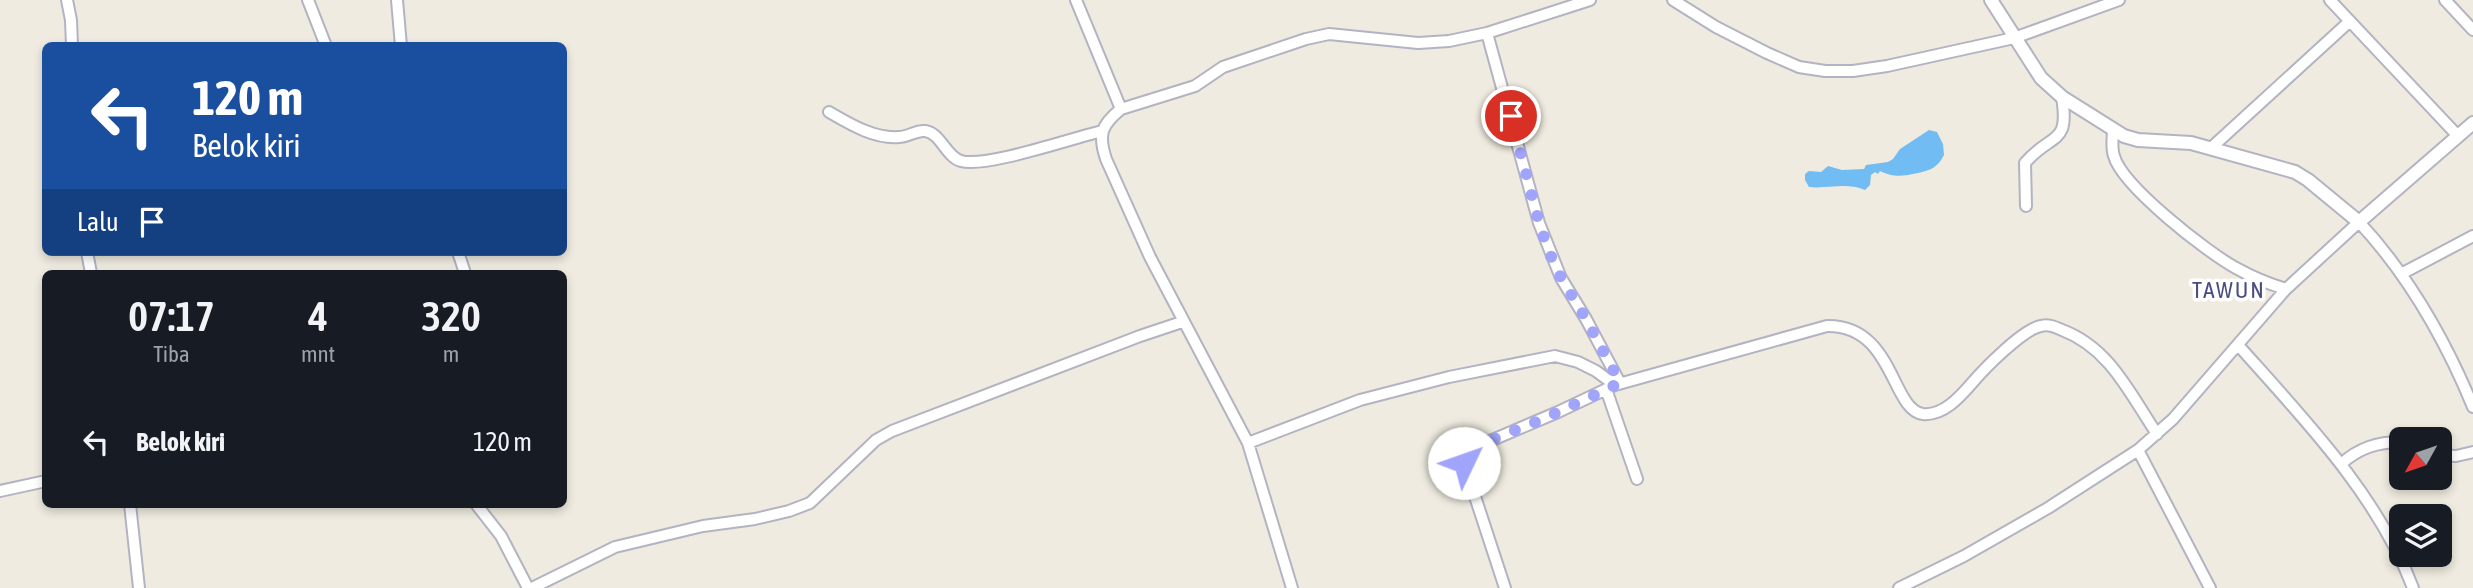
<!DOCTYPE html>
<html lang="id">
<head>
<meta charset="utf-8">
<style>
  :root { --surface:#171b24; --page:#20242c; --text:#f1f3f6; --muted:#9ea1a6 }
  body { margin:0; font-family:"Asap Condensed",sans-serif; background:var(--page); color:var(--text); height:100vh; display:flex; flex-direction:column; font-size:26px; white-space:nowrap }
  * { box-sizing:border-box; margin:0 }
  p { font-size:23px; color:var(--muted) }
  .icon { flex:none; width:38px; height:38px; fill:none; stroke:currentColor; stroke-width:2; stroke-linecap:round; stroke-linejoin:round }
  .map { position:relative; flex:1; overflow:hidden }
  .drawer { position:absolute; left:42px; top:270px; width:525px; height:238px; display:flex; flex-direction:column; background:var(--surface); border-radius:10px; box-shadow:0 4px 10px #0003 }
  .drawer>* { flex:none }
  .guide { position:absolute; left:42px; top:42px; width:525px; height:214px; border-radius:10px; box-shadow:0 4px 10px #0003; background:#1a4fa0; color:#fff; overflow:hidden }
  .needle { width:46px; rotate:230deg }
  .fabs { position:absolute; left:2389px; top:427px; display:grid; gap:14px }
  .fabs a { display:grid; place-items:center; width:63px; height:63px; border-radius:10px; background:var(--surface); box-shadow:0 4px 10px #0003; font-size:35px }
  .pin { position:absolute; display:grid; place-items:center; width:60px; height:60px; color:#fff; margin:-30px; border:4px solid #fff; border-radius:50%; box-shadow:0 2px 7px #0007 }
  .me { position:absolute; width:77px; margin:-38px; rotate:48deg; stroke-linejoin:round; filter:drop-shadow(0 0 5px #0008) }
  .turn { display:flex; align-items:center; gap:24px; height:147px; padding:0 35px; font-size:32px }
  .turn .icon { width:91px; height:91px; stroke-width:2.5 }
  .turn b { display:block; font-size:49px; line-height:60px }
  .then { display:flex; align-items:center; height:66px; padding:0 35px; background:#0003; gap:14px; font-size:26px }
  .eta { display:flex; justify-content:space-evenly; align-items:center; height:119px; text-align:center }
  .eta b { font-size:42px; font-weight:600; line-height:49px }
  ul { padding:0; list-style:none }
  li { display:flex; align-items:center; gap:21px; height:105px; padding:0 35px }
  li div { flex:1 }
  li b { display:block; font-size:26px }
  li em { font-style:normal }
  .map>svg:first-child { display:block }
  .water { fill:#71bcf3 }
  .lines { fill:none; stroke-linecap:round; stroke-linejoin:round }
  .minor-casing { stroke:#b3b3c1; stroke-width:14 }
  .tertiary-casing { stroke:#b3b3c1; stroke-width:16 }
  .minor { stroke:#fff; stroke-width:10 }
  .tertiary { stroke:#fff; stroke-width:12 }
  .route { stroke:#a0a4fa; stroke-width:12; stroke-dasharray:0 21.6 }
  .labels { text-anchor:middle; stroke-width:7; stroke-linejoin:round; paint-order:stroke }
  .quarter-label { font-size:23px; letter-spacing:2px; fill:#4b4d80; stroke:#fff }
</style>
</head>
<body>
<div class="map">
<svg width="2473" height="588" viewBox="0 0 2473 588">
  <rect width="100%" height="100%" fill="#efebe0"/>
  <path class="water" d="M1929,130L1937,132L1943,144L1944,155C1937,168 1931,170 1918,173C1903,176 1895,178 1880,171L1878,174L1875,172L1871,175L1870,185L1865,190C1846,182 1828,189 1809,187L1805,180V174L1809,171L1821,172L1828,166L1842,170L1864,169L1866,165L1888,162L1893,159L1900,149Z"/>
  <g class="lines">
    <g class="minor-casing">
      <path id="minor" d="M67,0L71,20L72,46
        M308,0L326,46
        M397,0L401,46
        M1076,0L1121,109
        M1673,0L1716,27L1767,53L1799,67L1825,71H1853L1887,66L2014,38L2119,0
        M2330,0L2458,136
        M2445,0L2473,30
        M1487,33L1539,223L1561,278L1586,319L1620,383
        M829,112C850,124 874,139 899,137C908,137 916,130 925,131C941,133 946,157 961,161C986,168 1073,138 1102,131
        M2113,129C2113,138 2111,148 2114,156C2122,186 2208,253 2236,268C2252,277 2269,284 2286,289
        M2211,148L2350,21
        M2026,206L2025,163C2051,132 2070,147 2062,97
        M87,252L91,273
        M458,252L465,273
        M2401,274L2473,236
        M2238,345C2303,418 2378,495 2413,588
        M1606,389L1637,479
        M1248,443L1360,400L1449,377L1555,356L1578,362L1596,371L1615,385
        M2138,450L2210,588
        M2440,455L2456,456L2473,452
        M2341,464C2359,448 2377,442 2401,442
        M0,491L46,481
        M130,504L139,588
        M476,504L501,536L528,588
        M532,588L615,547L703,526L755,519L789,511L810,503L876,440L892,431L1140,336L1182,322
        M1292,588L1248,443L1150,257L1106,159C1098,135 1101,125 1121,109L1195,86L1223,67L1306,39L1329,34L1418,43L1449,41L1487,33L1590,0
        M1505,588L1466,469L1464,457L1471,449L1558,412L1615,385L1827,326C1894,325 1891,410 1923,414C1943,416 1960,397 1972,383C1984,369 2023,329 2041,326C2049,324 2055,327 2062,330C2110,348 2130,394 2157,434
        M1899,588L1964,556L2048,508L2138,450L2173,419L2286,289L2359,222C2409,276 2445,339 2473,407"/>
    </g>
    <g class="tertiary-casing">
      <path id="tertiary" d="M1991,0L2041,78L2062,97L2124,136L2138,140L2191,143L2295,172L2308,180L2359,222L2473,123"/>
    </g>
    <use href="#minor" class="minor"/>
    <use href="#tertiary" class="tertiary"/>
  </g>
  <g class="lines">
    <path class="route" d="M1464,463L1466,452L1476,446L1543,419L1620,383L1586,319L1561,278L1549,252L1539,223L1511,116"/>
  </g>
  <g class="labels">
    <g class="quarter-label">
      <text x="2229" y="298">TAWUN</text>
    </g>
  </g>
</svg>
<div class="fabs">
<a><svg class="needle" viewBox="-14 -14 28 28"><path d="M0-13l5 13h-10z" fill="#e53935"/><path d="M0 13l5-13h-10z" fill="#9ea1a6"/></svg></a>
<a><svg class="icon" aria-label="layers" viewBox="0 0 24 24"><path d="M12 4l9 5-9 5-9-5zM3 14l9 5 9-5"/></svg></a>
</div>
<div class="pin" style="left:1511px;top:116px;background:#d93025"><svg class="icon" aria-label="arrive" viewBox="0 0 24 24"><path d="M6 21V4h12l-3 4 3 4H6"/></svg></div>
<svg class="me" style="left:1464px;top:463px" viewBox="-20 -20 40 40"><circle r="19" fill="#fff"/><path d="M0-13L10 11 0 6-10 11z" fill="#a0a4fa"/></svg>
<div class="guide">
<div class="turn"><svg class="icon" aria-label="left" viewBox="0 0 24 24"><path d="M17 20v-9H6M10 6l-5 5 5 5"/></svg><div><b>120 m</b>Belok kiri</div></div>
<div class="then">Lalu<svg class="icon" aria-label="arrive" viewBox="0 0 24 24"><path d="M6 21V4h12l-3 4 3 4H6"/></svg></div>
</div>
<section class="drawer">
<div class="eta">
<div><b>07:17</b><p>Tiba</p></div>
<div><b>4</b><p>mnt</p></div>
<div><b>320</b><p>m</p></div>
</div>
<ul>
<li><svg class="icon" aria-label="left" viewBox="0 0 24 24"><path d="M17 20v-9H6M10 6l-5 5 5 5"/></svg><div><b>Belok kiri</b></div><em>120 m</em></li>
</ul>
</section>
</div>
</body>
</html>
